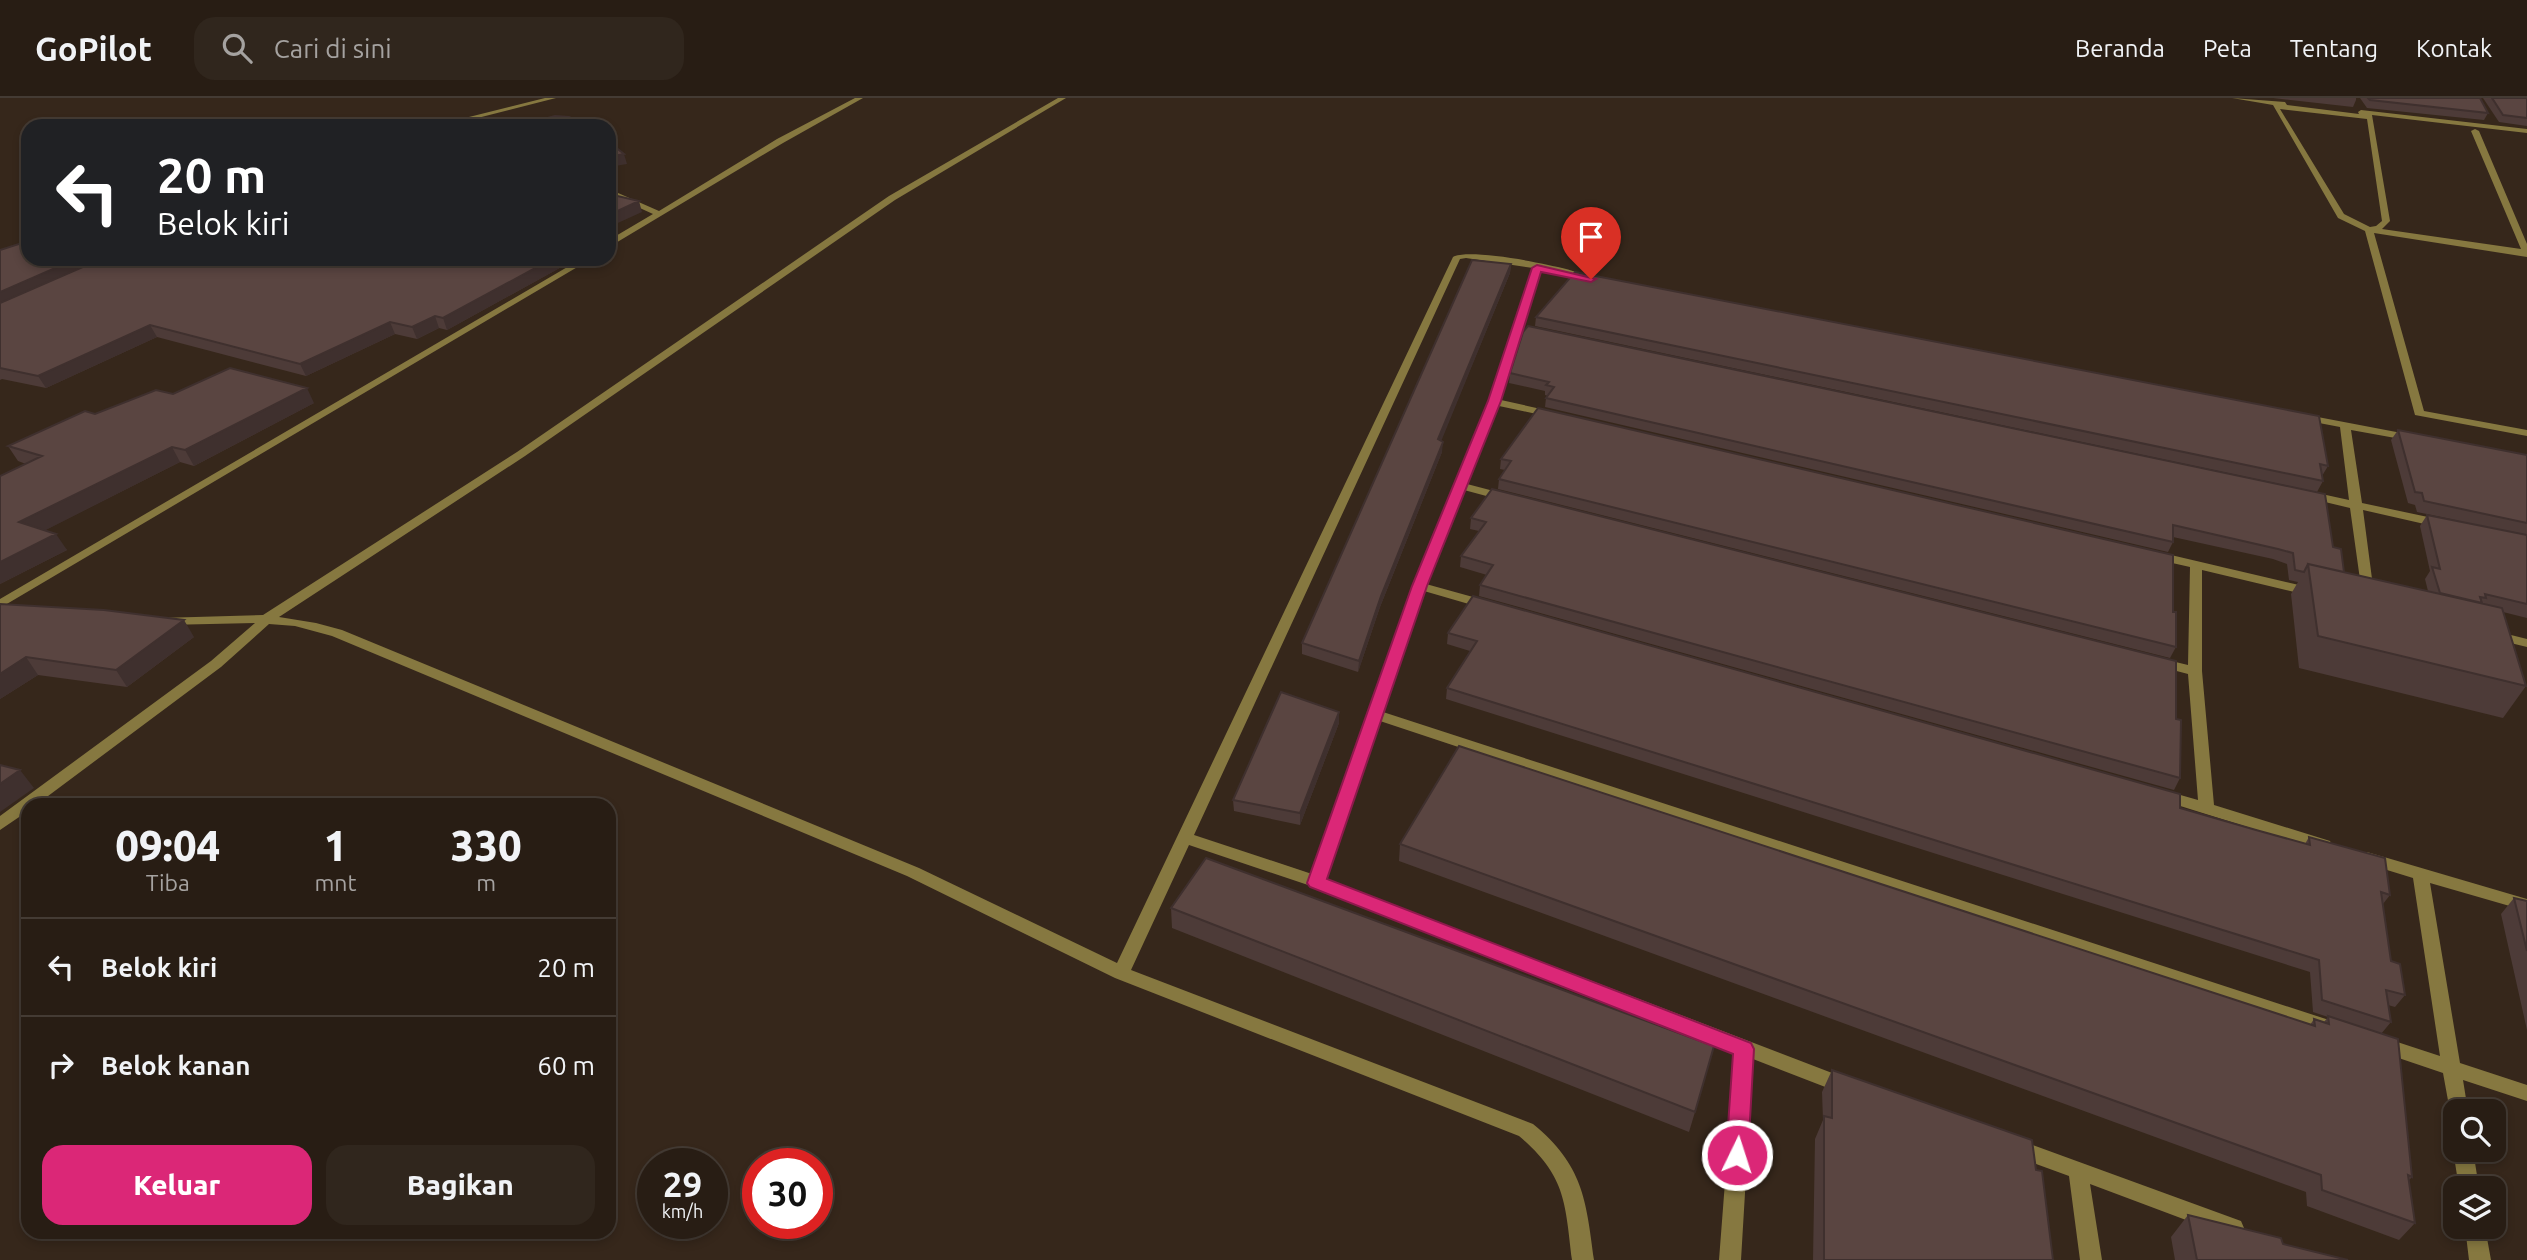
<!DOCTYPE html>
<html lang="id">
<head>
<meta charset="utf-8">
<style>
  :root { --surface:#281d14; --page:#30261d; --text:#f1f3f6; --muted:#a5a2a0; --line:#443b34; --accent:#db2777 }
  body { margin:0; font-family:Ubuntu,sans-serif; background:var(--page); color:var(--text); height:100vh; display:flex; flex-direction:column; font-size:26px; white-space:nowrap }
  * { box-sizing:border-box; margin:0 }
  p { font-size:23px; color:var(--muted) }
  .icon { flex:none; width:38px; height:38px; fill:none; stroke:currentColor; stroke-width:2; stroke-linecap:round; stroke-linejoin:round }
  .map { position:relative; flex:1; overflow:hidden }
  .panel { position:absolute; left:21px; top:700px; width:595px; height:441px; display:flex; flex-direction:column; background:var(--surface); border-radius:21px; box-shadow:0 4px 10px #0003,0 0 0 2px var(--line) }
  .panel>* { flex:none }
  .hud { position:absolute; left:21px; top:21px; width:595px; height:147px; border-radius:21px; box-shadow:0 4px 10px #0003,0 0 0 2px var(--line); background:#202124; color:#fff; overflow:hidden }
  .tools { position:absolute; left:2443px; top:1001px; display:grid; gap:14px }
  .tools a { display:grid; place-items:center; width:63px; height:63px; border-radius:14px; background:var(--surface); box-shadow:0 4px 10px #0003,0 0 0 2px var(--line); font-size:35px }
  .speed { position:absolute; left:637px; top:1050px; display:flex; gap:14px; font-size:35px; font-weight:700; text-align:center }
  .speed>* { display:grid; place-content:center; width:91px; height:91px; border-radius:50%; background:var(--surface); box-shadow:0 4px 10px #0003,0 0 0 2px var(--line); line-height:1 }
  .speed small { font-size:18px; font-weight:400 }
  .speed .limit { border:10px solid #d22; background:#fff; color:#111 }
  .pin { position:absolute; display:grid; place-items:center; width:60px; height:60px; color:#fff; margin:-72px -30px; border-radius:50% 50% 50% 0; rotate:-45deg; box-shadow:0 0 7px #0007 }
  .pin .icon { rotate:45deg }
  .me { position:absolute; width:77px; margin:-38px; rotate:4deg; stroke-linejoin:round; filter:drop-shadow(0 0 5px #0008) }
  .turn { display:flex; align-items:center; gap:24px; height:147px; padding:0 21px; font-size:32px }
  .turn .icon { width:91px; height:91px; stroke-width:2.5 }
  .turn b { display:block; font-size:49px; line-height:60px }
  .eta { display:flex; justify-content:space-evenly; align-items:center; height:119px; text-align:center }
  .eta b { font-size:42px; font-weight:800; line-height:49px }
  .action { display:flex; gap:14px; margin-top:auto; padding:14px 21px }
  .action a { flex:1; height:80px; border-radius:21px; background:var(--accent); color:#fff; font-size:28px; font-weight:800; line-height:80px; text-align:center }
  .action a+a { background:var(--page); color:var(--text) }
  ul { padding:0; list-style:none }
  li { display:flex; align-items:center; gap:21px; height:98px; padding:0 21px; border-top:2px solid var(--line) }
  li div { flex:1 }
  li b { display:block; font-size:26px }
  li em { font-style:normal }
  header { display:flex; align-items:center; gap:42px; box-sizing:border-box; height:98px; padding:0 35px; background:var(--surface); border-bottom:2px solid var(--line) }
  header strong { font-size:33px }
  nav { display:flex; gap:38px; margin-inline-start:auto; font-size:24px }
  .search { width:490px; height:63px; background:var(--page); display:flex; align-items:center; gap:18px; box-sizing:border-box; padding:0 24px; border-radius:21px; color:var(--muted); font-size:26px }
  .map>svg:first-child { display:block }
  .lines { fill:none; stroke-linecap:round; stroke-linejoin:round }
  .minor { fill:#867840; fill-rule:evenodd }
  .wall { fill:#4d3b38 }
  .shaded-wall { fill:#3f302e }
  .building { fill:#5a4541; stroke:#3f302e; stroke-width:2 }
  .route { fill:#db2777; stroke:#8e194d; stroke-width:2 }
</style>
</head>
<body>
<header>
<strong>GoPilot</strong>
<div class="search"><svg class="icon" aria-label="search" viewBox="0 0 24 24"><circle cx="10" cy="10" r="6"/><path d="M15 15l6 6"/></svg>Cari di sini</div>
<nav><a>Beranda</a><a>Peta</a><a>Tentang</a><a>Kontak</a></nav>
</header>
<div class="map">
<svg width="2527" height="1162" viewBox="0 0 2527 1162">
  <rect width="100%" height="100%" fill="#36271b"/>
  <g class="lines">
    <path class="minor" d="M545,0H556L446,28H433Z
      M855,0H863L783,45L609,149V142L653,116L609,96V91L659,113L777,41Z
      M1058,0H1066L895,102L525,358L279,519L316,525L342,532L919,770L1117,865L1453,159C1470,149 1577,170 1596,181L1591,184L1541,172L1501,302L1559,315L1560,317L1555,320L1499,308L1467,386L1509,397L1511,399L1505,403L1464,392L1426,486L1491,504L1493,507L1486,511L1424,493L1383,614L2329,922L2335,925L2338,930L2335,935L2329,938L1380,623L1326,781L1853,983L1856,989L1853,995L1846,997L1753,961L1741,1162H1719L1735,954L1311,788L1189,747L1131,872L1533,1026C1583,1067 1586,1101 1594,1162H1572C1565,1104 1566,1078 1519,1038L1115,880L907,778L332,538L295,528L269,526L221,569L36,707H28V713L0,732V718L211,563L255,525L165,527L158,523L160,520L263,517L517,354L889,98ZM1466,160L1533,170L1490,304L1413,488L1312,776L1194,737L1460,161Z
      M2232,0L2285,4L2287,7L2359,16L2358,14L2361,12L2527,31V35L2372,17L2390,123L2382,131L2521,151L2471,33L2475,31L2479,33L2527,146V159L2374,135L2424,313L2527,332V338L2415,317L2365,133L2338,120L2273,7ZM2280,11L2367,21L2382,123L2376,128L2370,129L2344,116Z
      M581,161H591L0,510V501Z
      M2302,316L2412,337L2418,340L2412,343L2351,332L2362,405L2442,422L2448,426L2442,430L2363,412L2374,496L2373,499H2363L2362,496L2350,410L2304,399L2302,397L2308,393L2349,402L2340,329L2298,321L2297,319Z
      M2154,453L2316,491L2317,494L2311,498L2202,472V573L2214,707L2330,743L2332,747L2330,751H2318L2158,701L2155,697L2158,693L2163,692L2198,702L2188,576L2154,567L2152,564L2159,560L2188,567L2190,469L2150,460L2148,457L2150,454Z
      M2495,533L2527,541V549L2490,540L2488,537L2490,534Z
      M2367,754L2527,801V813L2430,785L2460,965L2527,987V1003L2463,982L2468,1013H2455V1020L2451,1019L2443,975L2375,952L2373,947L2375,942L2382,939L2440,958L2413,780L2361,764L2359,760L2361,756Z
      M2016,1041L2241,1123L2244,1130L2241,1137L2234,1140L2090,1086L2102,1162H2080L2069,1078L2009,1056L2006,1050L2009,1044Z
      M2455,1047V1052H2473L2479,1090H2459L2453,1052Z
      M2465,1129H2485L2491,1162H2469Z"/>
  </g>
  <path class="wall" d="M2273,0H2356V2L2353,9Z
    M2360,0H2480L2488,15L2484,22L2367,10Z
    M2483,0H2527V28L2499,24Z
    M0,152L28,161H573L574,162L447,232L439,230L417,241L395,236L306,278L157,239L46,290L2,281L0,282Z
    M1511,166L1510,175L1441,342L1442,354L1380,509L1358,574L1302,556V545Z
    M1536,219L2328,368L2322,378L2323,383L2317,394L1535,228Z
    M1510,275L2333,449L2344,474L2428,493L2425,481L2430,473L2420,428L2427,417L2460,423L2417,414L2415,407L2408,405L2391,342L2398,332L2527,357V520L2503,514L2526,588L2503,620L2299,570L2291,496L2298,484L2289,482L2287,466L2273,461L2173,439V444L2168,454L1545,309L1546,300L1548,298L1545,297V293L1509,285Z
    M173,296L314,305L194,368L180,364L45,432L67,452L0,486L26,366L18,363L8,348L95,316Z
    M1501,361L2173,514L2176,549L2170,560L1498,391L1499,381L1505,372L1500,371Z
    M1471,420L2176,621L2180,680L2174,692L1479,498L1480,487L1487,477L1460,469L1461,458L1479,433L1470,431Z
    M0,506L194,539L127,589L38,577L0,601Z
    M1448,535L2180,710L2305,746L2309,739L2390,797L2383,806L2391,863L2405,897L2395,909L2388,907L2391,924L2381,936L2412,1079L2409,1082L2415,1125L2399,1142L2307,1108L2306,1094L1399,763L1400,746L2310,927L2314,921L2324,924L2328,919L2313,914L2310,874L1446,601L1447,590L1470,553L1447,546Z
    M1339,614V625L1300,727L1234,713L1233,702Z
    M2514,800L2527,803V932L2501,816Z
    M1171,810L1695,1014L1689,1034L1172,830Z
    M1832,972L2036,1072L2053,1162H1813L1815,1041L1823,1022L1822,994Z
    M2188,1117L2283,1146L2348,1162H2175L2171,1139Z"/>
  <path class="shaded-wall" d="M624,56L627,66L609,69V59Z
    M639,103L642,114L609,129V117Z
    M76,161H107L0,208V194Z
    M552,161H573L574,162L447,232L443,220Z
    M1511,166L1510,175L1438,351V341Z
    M435,218L439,230L417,241L412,229Z
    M390,224L395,236L306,278L300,266Z
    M150,227L157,239L46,290L38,278Z
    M307,290L314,305L194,368L185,352Z
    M1443,344L1442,354L1380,509L1358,574L1359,563L1381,498Z
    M172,349L180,364L30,440L19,424Z
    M56,436L67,452L0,486V464Z
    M184,522L194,539L127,589L116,572Z
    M26,559L38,577L0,601V576Z
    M1339,614V625L1300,727V715Z
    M20,672L34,690L0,714V686Z"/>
  <path class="building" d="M2368,0H2480L2488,15L2370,2Z
    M2492,0H2527V20L2503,17Z
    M555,18L569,19L589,28H518Z
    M609,44L624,56L609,59Z
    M609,96L639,103L609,117Z
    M28,143V161H76L0,194V152Z
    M101,161H552L443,220L435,218L412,229L390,224L300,266L150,227L38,278L0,270V205Z
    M1472,162L1511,166L1438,341L1443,344L1381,498L1359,563L1302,545Z
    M1575,174L2319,318L2328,368L2320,366L2323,383L1536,219Z
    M1528,228L2325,396L2333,449L2341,451L2344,474L2308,466L2304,474L2295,472L2293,455L2278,451L2173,427V444L1546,300L1554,289L1546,287L1549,284L1510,275L1523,234Z
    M230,270L307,290L185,352L172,349L19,424L56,436L0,464V378L42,358L8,348L85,313L95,316L156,292L173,296Z
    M1538,310L2173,457V514H2176V549L1499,381L1511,363L1501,361Z
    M2398,332L2527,357V425L2424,403L2422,395L2415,394Z
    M1492,391L2176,563V621L2181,622L2180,680L1480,487L1493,467L1461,458L1486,424L1471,420Z
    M2427,417L2527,437V506L2485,496L2486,500L2480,499L2482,505L2440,495L2432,469L2440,471Z
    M2308,466L2502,510L2526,588L2318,538Z
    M1473,498L2180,696V710L2256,732L2310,747L2309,739L2385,760L2390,797L2381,794L2391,863L2400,866L2405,897L2386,892L2391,924L2322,902L2319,862L1447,590L1477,543L1448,535Z
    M0,506L104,512L184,522L116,572L26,559L0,576Z
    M1281,594L1339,614L1300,715L1233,702Z
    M1459,648L2315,928L2314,921L2329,926L2328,918L2398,941L2412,1079L2408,1077L2415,1125L2322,1092L2321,1077L1400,746Z
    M0,667L20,672L0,686Z
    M1206,760L1714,948L1695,1014L1171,810Z
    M2514,800L2527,803V853Z
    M1832,972L2032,1042L2036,1072L2042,1073L2053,1162H1824V1018L1832,1020Z
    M2188,1117L2281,1140L2283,1146L2348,1162H2197Z"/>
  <path class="route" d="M1537,167L1596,181L1591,184L1541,174L1501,303L1427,488L1327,781L1751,945L1754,951L1748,1057L1745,1064L1737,1067L1729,1064L1726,1057L1733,956L1310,789L1307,785L1412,488L1488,303L1532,170Z"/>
</svg>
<div class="tools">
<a><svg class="icon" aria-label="search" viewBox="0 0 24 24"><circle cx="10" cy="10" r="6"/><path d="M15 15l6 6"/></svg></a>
<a><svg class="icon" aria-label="layers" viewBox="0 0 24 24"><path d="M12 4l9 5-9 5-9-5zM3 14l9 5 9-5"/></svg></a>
</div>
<div class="speed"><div>29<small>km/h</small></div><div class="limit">30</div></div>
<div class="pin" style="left:1591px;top:181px;background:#d93025"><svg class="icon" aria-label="arrive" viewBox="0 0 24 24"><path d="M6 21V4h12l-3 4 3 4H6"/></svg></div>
<svg class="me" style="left:1737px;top:1057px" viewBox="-20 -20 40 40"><circle r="17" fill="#db2777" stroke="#fff" stroke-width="3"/><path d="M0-11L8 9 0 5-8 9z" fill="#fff"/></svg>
<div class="hud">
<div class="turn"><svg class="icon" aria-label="left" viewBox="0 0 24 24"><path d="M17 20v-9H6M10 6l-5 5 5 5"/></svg><div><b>20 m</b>Belok kiri</div></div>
</div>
<section class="panel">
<div class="eta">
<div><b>09:04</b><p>Tiba</p></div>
<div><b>1</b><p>mnt</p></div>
<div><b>330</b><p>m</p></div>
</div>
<ul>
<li><svg class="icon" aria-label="left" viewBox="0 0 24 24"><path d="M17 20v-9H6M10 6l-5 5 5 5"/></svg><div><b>Belok kiri</b></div><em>20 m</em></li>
<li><svg class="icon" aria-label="right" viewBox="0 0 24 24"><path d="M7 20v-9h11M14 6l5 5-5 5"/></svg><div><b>Belok kanan</b></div><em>60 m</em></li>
</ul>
<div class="action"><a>Keluar</a><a>Bagikan</a></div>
</section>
</div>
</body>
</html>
